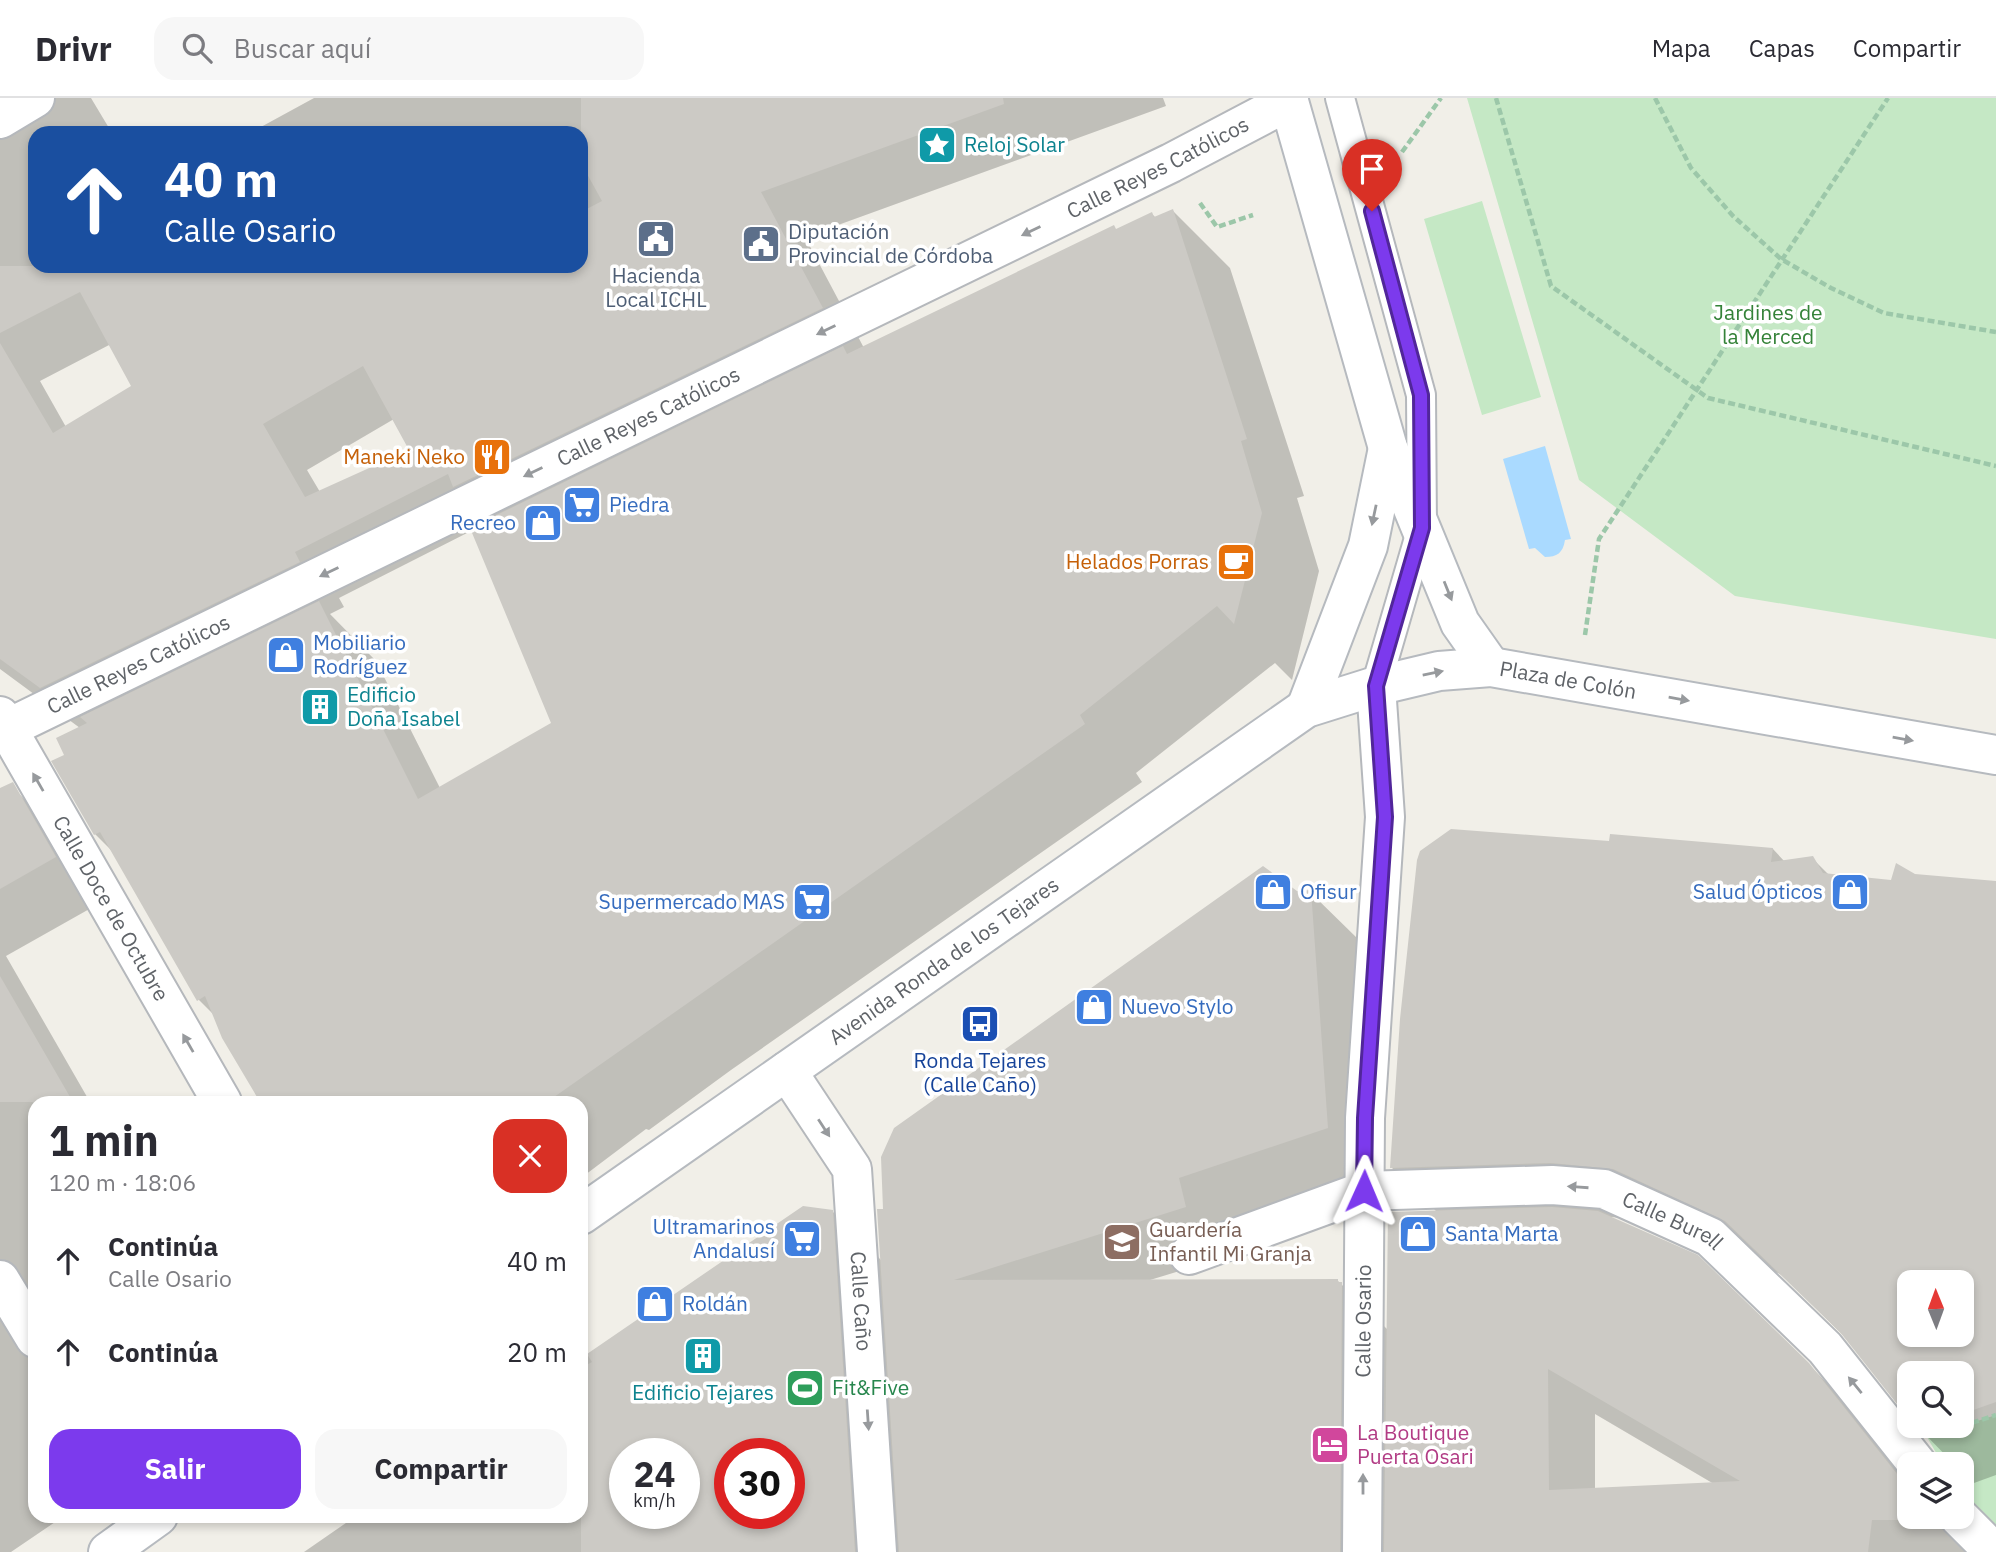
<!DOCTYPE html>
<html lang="es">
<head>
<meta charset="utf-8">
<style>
  :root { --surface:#fff; --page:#f7f7f7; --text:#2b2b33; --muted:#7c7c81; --line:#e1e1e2; --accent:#7c3aed }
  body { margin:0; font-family:"IBM Plex Sans",sans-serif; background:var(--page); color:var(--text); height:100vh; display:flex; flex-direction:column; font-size:26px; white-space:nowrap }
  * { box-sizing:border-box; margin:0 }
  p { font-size:23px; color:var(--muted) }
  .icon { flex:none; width:38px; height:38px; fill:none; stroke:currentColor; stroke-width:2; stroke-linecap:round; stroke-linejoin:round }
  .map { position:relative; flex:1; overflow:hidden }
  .panel { position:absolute; left:28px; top:998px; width:560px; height:427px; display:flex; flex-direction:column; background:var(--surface); border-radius:21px; box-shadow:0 4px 10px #0003 }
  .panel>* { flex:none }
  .top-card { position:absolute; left:28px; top:28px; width:560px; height:147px; border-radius:21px; box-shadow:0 4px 10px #0003; background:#1a4fa0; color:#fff; overflow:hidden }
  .needle { width:46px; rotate:359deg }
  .fabs { position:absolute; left:1897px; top:1172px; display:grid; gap:14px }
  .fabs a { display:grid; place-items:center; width:77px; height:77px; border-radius:14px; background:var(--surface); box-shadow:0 4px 10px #0003; font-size:35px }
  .speed { position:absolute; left:609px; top:1340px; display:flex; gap:14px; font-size:35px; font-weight:700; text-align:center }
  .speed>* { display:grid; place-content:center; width:91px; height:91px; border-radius:50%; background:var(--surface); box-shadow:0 4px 10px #0003; line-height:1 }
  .speed small { font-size:18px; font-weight:400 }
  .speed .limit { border:10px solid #d22; background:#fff; color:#111 }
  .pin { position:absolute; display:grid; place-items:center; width:60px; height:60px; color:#fff; margin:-72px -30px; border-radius:50% 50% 50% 0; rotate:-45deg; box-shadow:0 0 7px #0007 }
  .pin .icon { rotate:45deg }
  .me { position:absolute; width:77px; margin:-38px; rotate:1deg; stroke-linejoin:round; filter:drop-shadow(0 0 5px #0008) }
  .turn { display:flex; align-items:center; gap:24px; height:147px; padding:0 21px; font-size:32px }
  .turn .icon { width:91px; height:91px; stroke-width:2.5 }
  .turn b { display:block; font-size:49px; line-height:60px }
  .round { display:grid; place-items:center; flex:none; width:74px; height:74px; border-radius:21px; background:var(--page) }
  .head { display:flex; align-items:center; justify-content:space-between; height:119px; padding:0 21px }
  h1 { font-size:42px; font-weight:700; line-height:52px }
  .button { display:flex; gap:14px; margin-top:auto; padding:14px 21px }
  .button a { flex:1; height:80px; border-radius:21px; background:var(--accent); color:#fff; font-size:28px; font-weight:700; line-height:80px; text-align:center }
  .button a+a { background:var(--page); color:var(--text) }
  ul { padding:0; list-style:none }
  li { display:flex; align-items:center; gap:21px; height:91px; padding:0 21px }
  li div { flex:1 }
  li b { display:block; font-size:26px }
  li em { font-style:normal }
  header { display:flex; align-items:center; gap:42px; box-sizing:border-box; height:98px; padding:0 35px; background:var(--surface); border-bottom:2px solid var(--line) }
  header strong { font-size:33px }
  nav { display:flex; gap:38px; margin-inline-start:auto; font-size:24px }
  .search { width:490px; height:63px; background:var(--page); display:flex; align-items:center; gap:18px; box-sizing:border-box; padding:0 24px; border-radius:21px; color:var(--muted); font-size:26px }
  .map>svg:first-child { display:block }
  .green { fill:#c5e8c5 }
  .water { fill:#aadaff }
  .shadow { fill:#0003; fill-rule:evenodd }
  .building { fill:#cccac5; fill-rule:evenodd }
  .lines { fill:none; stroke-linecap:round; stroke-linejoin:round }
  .service-casing { stroke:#b5b8bc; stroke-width:32 }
  .pedestrian-casing { stroke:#b5b8bc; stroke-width:42 }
  .minor-casing { stroke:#b5b8bc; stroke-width:42 }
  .secondary-casing { stroke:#b6babf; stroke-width:42 }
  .path { stroke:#9cc7a9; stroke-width:4.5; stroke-dasharray:7 3.5; stroke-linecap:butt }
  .service { stroke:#fff; stroke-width:28 }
  .pedestrian { stroke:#fff; stroke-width:38 }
  .minor { stroke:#fff; stroke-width:38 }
  .secondary { stroke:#fff; stroke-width:38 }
  .oneway { fill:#979a9d }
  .route-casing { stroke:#51269a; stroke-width:18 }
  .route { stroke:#7c3aed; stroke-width:12 }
  .labels { text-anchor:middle; stroke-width:7; stroke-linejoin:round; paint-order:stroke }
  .culture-label { font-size:21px; fill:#0d838f; stroke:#fff; text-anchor:start }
  .street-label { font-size:21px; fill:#5f6368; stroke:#fff }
  .service-label { font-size:21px; fill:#4e5e75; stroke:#fff; text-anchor:start }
  .park-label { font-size:21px; fill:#348238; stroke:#fff }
  .food-label { font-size:21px; fill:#c56008; stroke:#fff; text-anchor:end }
  .shop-label { font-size:21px; fill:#366cbe; stroke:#fff; text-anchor:start }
  .transit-label { font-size:21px; fill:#164399; stroke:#fff }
  .education-label { font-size:21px; fill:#785e54; stroke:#fff; text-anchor:start }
  .leisure-label { font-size:21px; fill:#27864d; stroke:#fff; text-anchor:start }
  .hotel-label { font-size:21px; fill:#b23c85; stroke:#fff; text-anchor:start }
</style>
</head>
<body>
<header>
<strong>Drivr</strong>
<div class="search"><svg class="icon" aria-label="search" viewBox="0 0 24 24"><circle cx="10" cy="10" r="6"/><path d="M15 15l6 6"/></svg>Buscar aquí</div>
<nav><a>Mapa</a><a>Capas</a><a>Compartir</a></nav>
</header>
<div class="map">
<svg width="1996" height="1454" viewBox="0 0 1996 1454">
  <rect width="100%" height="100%" fill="#f1efe8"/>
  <path class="green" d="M1467,0H1996V541L1735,498L1579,382Z
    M1482,103L1541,299L1482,317L1424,121Z
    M1996,1317V1435C1963,1411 1962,1407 1962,1367H1943L1927,1339Z"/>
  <path class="water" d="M1545,348L1571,441L1565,442C1563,455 1557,459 1545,459L1535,450L1529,451L1503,361Z"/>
  <path class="shadow" d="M0,0H91L112,35H35V168H581V35H250L314,0H1163L1166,8L805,139L864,250L1152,116L1156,120L1173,113L1230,170L1304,398L1297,400L1319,473L1292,582L1275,565L1136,675L1142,684L731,972L649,1032L646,1031L581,1080V1004H262L223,939L215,918L199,902L114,755L95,736L70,692L67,657L80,630L0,571ZM111,246L134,288L66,329L40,283ZM394,321L411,352L320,394L307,372ZM473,432L553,626L440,690L376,563L330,516L344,509L339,500Z
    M0,693H16L62,738L100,805L6,858L90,1004H35V1418H64L11,1454H0Z
    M1611,745L1773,751L1785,764L1812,760L1830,778L1892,784L1915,778L1996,785V1377L1974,1385L1962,1373V1367H1955L1917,1328H1962V1276H1909V1318L1848,1242L1782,1177L1669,1125L1611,1119L1808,1266L1856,1314L1909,1382V1419H1939L1966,1454H304L356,1418H581V1263L803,1109L832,1113L882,1163L885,1113L1296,794H1310L1358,841L1374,1077L1232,1157L1150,1182L1338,1183L1388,1232L1437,1114L1392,1070ZM1909,1185H1962V1237H1909ZM1595,1316L1714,1386L1595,1391ZM625,1356H684V1416H625ZM730,1356H789V1416H730Z"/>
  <path class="building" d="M581,0H1003L1004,6L761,94L823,210L453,389L448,376L295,454L300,464L40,590L0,561V245L53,335L131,288L80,194L0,235V168H581V114L602,103L581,65ZM363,268L409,352L305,399L263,326Z
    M1173,111L1247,341L1241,343L1262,415L1234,526L1217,508L1080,617L1085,626L547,1004H260L222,940L205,898L197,903L100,734L94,737L51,663L64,657L56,640L87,625L80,619L319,503L418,701L551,625L470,430L843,248L847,256L1114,127L1116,131L1152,114L1154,119Z
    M13,684L56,759L0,791V690Z
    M1451,731L1609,743L1610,736L1773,750L1771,764L1813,758L1823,775L1891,782L1896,765L1915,776L1996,783V1304L1962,1316V1276H1909V1321L1840,1234L1725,1123L1613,1071L1551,1065L1390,1070L1400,921L1417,762L1420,753ZM1909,1185H1962V1237H1909Z
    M1263,768L1297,793L1311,792L1328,1030L1179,1080L1186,1109L954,1182L1338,1181V1184H1342L1340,1454H899L877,1111H883L881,1059L894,1030Z
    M0,878L73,1004H0Z
    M803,1108L833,1112L855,1454H581V1270L592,1264L587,1256ZM625,1356H684V1416H625ZM730,1356H789V1416H730Z
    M1552,1109L1598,1113L1698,1157L1809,1265L1901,1381L1909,1387V1422H1872L1868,1454H1384L1388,1114ZM1548,1271L1740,1383L1549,1392Z"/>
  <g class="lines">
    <g class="service-casing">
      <path id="service" d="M1340,0L1421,297L1422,430L1376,588"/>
    </g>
    <g class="pedestrian-casing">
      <path id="pedestrian" d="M0,1182L35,1240"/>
    </g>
    <g class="minor-casing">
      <g id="minor">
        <path d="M0,21L35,0"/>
        <path id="s1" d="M0,618L222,1004"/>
        <path id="s2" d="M0,634L1171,65L1289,3"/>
        <path id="s3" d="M787,973L852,1071L877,1454"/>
        <path id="s4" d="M1189,1157L1364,1093L1552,1087L1604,1091L1710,1139L1825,1250L1918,1367"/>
        <path d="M1959,1419L1984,1444L1996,1452"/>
        <path id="s5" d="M1362,1454L1365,1020L1385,719L1376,588"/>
      </g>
    </g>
    <g class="secondary-casing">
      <g id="secondary">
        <path d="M1288,0L1388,350L1460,525L1491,569"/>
        <path d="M1306,610L1368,448L1388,350"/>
        <path id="s6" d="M581,1117L1306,610L1376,588L1439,573L1491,569L1996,657"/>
        <path d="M108,1454L158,1418"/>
      </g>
    </g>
    <path class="path" d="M1496,0L1551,188L1708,300L1996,368
      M1655,0L1691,70L1733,118L1781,161L1831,190L1884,215L1996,234
      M1402,54L1441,0
      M1200,105L1217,129L1253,117
      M1585,537L1599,441L1888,0
      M1962,1328L1996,1317"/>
    <use href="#service" class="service"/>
    <use href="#pedestrian" class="pedestrian"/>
    <use href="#minor" class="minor"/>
    <use href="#secondary" class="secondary"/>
  </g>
  <defs><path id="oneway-solid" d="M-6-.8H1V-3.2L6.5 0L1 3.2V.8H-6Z" transform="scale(1.75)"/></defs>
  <g class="oneway">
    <use href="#oneway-solid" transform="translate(1031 133) rotate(154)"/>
    <use href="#oneway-solid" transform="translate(826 232) rotate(154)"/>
    <use href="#oneway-solid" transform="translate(533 374) rotate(154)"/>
    <use href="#oneway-solid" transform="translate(1374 417) rotate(102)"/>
    <use href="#oneway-solid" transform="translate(329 474) rotate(154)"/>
    <use href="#oneway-solid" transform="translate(1448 493) rotate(68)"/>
    <use href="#oneway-solid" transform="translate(1433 575) rotate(-11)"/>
    <use href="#oneway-solid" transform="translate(1679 601) rotate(10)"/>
    <use href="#oneway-solid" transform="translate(1903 641) rotate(10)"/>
    <use href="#oneway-solid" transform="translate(38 684) rotate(-120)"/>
    <use href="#oneway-solid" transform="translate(188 945) rotate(-120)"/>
    <use href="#oneway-solid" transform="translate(824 1030) rotate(57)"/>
    <use href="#oneway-solid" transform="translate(1578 1089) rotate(-176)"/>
    <use href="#oneway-solid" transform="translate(1855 1287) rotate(-129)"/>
    <use href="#oneway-solid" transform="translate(868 1322) rotate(86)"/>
    <use href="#oneway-solid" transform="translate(1363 1386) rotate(-90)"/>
  </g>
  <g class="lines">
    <g class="route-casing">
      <path id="route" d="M1364,1093L1365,1020L1385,719L1376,588L1422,430L1421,297L1372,113"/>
    </g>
    <use href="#route" class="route"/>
  </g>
  <defs>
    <g id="sight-square" transform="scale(2.0125)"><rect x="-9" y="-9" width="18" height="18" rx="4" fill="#0f9aa8" stroke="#fff"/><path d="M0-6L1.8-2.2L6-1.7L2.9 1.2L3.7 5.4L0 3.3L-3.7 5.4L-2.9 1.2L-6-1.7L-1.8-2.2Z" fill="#fff"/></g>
    <g id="civic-square" transform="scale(2.0125)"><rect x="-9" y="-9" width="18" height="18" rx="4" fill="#5c6f8a" stroke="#fff"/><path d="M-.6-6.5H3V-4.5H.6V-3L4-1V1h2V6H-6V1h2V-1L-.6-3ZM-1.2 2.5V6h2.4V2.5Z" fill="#fff"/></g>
    <g id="restaurant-square" transform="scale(2.0125)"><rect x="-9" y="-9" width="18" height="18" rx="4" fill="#e8710a" stroke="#fff"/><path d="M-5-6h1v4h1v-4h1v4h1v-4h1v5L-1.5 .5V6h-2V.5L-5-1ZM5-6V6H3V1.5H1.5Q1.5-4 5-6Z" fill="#fff"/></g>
    <g id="supermarket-square" transform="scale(2.0125)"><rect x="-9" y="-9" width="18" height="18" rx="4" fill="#3f7fe0" stroke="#fff"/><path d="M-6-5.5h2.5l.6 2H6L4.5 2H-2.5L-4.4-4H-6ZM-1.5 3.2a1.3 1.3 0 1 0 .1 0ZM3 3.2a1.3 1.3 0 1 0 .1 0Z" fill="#fff"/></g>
    <g id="shop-square" transform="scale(2.0125)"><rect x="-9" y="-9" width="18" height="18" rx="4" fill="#3f7fe0" stroke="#fff"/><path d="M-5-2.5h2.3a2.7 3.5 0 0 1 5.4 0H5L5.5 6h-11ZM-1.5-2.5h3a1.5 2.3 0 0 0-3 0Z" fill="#fff"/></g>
    <g id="cafe-square" transform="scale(2.0125)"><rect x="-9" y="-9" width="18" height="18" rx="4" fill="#e8710a" stroke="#fff"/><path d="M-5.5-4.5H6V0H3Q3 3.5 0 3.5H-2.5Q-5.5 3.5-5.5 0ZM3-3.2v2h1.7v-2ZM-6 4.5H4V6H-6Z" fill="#fff"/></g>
    <g id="building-square" transform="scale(2.0125)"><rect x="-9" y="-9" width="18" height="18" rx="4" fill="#0f9aa8" stroke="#fff"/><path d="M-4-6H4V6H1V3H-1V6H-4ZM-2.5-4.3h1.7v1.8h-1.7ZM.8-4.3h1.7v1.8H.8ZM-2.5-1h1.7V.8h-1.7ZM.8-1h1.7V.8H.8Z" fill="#fff"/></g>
    <g id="bus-square" transform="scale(2.0125)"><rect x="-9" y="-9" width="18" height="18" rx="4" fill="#1a4fb4" stroke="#fff"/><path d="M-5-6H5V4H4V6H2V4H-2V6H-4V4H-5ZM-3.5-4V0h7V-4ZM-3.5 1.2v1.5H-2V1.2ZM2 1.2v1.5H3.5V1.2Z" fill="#fff"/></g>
    <g id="school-square" transform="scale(2.0125)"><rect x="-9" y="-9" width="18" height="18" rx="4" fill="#8d6e63" stroke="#fff"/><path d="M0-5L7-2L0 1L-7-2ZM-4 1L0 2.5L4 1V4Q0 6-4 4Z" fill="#fff"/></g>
    <g id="stadium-square" transform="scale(2.0125)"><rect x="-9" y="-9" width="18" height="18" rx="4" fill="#2e9e5b" stroke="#fff"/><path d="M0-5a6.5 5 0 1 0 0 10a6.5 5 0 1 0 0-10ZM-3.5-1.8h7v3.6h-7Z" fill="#fff"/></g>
    <g id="hotel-square" transform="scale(2.0125)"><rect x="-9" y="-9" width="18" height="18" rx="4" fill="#d1479c" stroke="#fff"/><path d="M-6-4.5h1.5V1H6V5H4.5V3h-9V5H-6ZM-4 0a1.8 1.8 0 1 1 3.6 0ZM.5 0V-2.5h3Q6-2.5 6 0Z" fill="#fff"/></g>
  </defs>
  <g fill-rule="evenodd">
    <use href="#sight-square" x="937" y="47"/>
    <use href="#civic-square" x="656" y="141"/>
    <use href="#civic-square" x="761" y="146"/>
    <use href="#restaurant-square" x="492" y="359"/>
    <use href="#supermarket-square" x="582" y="407"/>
    <use href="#shop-square" x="543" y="425"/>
    <use href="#cafe-square" x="1236" y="464"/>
    <use href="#shop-square" x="286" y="557"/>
    <use href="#building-square" x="320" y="609"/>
    <use href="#shop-square" x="1273" y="794"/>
    <use href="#shop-square" x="1850" y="794"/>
    <use href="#supermarket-square" x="812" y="804"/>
    <use href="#shop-square" x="1094" y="909"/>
    <use href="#bus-square" x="980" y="926"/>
    <use href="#shop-square" x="1418" y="1136"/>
    <use href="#supermarket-square" x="802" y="1141"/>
    <use href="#school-square" x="1122" y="1144"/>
    <use href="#shop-square" x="655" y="1206"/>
    <use href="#building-square" x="703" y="1258"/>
    <use href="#stadium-square" x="805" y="1290"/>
    <use href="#hotel-square" x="1330" y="1347"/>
  </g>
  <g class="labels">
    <g class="culture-label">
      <text x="964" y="54">Reloj Solar</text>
      <text x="347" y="604">Edificio<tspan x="347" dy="24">Doña Isabel</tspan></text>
      <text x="703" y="1302" text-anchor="middle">Edificio Tejares</text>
    </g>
    <g class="street-label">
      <text dy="7" stroke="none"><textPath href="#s2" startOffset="1288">Calle Reyes Católicos</textPath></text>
      <text dy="7" stroke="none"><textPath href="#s2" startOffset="721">Calle Reyes Católicos</textPath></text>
      <text dy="7" stroke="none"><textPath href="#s2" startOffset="154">Calle Reyes Católicos</textPath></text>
      <text dy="7" stroke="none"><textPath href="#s6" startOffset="1153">Plaza de Colón</textPath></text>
      <text dy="7" stroke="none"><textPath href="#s1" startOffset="222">Calle Doce de Octubre</textPath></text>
      <text dy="7" stroke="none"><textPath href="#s6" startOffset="443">Avenida Ronda de los Tejares</textPath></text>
      <text dy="7" stroke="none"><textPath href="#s4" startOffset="502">Calle Burell</textPath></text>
      <text dy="7" stroke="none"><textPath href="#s3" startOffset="250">Calle Caño</textPath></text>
      <text dy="7" stroke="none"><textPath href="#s5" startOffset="231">Calle Osario</textPath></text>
    </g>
    <g class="service-label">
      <text x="788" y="141">Diputación<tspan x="788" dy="24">Provincial de Córdoba</tspan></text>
      <text x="656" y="185" text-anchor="middle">Hacienda<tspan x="656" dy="24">Local ICHL</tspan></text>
    </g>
    <g class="park-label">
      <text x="1768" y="222">Jardines de<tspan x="1768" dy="24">la Merced</tspan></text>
    </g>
    <g class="food-label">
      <text x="465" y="366">Maneki Neko</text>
      <text x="1209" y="471">Helados Porras</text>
    </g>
    <g class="shop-label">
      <text x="609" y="414">Piedra</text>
      <text x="516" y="432" text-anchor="end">Recreo</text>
      <text x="313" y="552">Mobiliario<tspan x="313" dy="24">Rodríguez</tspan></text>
      <text x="1300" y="801">Ofisur</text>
      <text x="1823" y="801" text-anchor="end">Salud Ópticos</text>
      <text x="785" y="811" text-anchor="end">Supermercado MAS</text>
      <text x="1121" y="916">Nuevo Stylo</text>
      <text x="775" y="1136" text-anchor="end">Ultramarinos<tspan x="775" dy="24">Andalusí</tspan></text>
      <text x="1445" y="1143">Santa Marta</text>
      <text x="682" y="1213">Roldán</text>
    </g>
    <g class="transit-label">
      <text x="980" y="970">Ronda Tejares<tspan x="980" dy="24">(Calle Caño)</tspan></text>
    </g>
    <g class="education-label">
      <text x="1149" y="1139">Guardería<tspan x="1149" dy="24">Infantil Mi Granja</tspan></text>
    </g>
    <g class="leisure-label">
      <text x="832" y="1297">Fit&amp;Five</text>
    </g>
    <g class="hotel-label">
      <text x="1357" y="1342">La Boutique<tspan x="1357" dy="24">Puerta Osari</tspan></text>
    </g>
  </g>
</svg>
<div class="fabs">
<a><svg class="needle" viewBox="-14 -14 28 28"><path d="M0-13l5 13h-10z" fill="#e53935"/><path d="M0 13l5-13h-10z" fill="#7c7c81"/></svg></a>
<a><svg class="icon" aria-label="search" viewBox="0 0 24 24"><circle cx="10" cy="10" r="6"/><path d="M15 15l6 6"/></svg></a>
<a><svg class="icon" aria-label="layers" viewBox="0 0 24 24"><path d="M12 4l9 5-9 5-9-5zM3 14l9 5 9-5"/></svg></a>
</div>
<div class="speed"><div>24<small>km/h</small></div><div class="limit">30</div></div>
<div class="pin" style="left:1372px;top:113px;background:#d93025"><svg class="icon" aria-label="arrive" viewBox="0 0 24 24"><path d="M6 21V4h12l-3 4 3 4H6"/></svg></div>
<svg class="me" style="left:1364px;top:1093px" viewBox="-20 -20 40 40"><path d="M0-17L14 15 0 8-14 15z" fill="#7c3aed" stroke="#fff" stroke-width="4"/></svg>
<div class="top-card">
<div class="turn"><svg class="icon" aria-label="ahead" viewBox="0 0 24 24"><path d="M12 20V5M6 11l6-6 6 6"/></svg><div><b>40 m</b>Calle Osario</div></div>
</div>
<section class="panel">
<div class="head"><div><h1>1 min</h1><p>120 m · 18:06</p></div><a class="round" style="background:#d93025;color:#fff"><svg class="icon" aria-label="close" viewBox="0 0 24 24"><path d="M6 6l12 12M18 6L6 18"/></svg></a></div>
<ul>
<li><svg class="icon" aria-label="ahead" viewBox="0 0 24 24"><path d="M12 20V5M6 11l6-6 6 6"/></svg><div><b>Continúa</b><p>Calle Osario</p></div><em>40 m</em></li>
<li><svg class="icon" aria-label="ahead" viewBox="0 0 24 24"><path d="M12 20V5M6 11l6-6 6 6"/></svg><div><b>Continúa</b></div><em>20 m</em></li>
</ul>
<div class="button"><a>Salir</a><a>Compartir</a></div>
</section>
</div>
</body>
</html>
